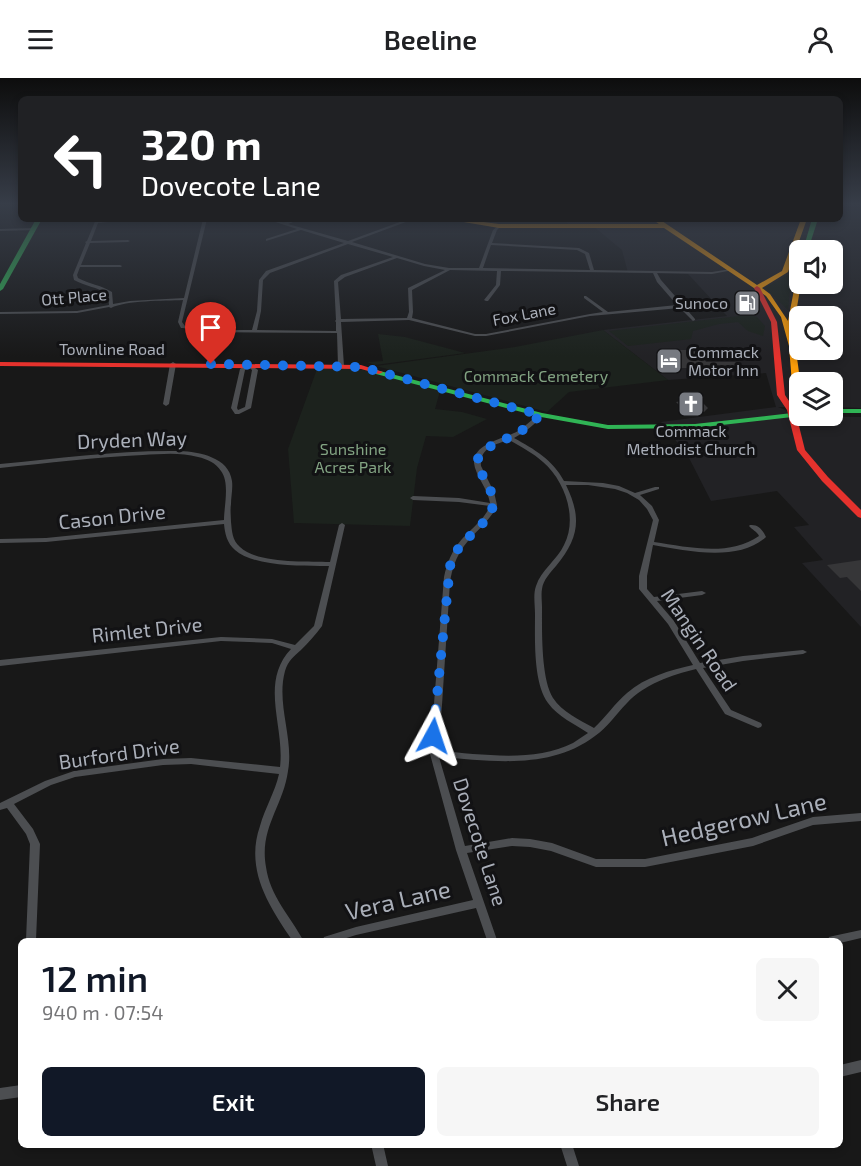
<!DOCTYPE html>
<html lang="en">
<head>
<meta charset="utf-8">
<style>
  :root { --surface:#fff; --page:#f6f6f6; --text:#202124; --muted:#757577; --accent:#111827 }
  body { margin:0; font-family:"Exo 2",sans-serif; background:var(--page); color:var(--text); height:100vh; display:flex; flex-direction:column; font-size:22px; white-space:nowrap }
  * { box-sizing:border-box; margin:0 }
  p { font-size:20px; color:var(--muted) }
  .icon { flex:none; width:33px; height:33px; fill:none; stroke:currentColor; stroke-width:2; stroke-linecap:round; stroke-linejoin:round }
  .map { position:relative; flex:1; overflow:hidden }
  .sheet { position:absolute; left:18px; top:860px; width:825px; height:210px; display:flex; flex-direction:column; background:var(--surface); border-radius:9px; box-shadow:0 3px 9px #0003 }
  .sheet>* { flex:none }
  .guide { position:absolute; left:18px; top:18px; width:825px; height:126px; border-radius:9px; box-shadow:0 3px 9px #0003; background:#202124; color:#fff; overflow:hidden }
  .fabs { position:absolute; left:789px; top:162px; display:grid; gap:12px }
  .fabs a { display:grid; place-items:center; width:54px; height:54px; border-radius:9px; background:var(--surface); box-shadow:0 3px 9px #0003; font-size:30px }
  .pin { position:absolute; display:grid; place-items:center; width:51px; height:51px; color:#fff; margin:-62px -26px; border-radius:50% 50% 50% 0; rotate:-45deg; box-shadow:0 0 6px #0007 }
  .pin .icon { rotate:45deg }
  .me { position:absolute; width:66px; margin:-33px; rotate:5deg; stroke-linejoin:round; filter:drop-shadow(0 0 4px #0008) }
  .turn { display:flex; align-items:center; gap:21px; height:126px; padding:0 24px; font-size:27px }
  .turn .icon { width:78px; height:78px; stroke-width:2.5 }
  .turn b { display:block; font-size:42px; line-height:51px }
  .round { display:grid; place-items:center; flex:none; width:63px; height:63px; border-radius:9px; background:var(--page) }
  .head { display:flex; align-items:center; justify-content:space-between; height:102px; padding:0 24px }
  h1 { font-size:36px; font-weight:600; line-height:45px; color:var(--accent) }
  .cta { display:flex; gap:12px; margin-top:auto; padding:12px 24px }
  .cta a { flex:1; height:69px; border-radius:9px; background:var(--accent); color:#fff; font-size:24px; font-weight:600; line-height:69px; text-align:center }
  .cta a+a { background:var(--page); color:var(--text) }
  header { display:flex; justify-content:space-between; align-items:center; height:78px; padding:0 24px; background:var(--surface); font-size:27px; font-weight:600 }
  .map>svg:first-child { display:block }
  .built { fill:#222225; fill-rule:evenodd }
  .green { fill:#1c221d }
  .building { fill:#363638 }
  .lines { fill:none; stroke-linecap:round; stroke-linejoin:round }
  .street { fill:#4c4e51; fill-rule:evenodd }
  .fast { fill:#30b455; fill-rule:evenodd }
  .slow { fill:#ff9f0a; fill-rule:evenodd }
  .jam { fill:#e5322d; fill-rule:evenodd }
  .route { stroke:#1a73e8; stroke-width:10; stroke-dasharray:0 18 }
  .labels { text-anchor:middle; stroke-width:6; stroke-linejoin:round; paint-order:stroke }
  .far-street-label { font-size:16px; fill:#aaafb9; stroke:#121214 }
  .far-poi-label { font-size:16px; fill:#aaafb9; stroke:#121214; text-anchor:end }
  .far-park-label { font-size:16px; fill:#82a382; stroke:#121214 }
  .street-label { font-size:20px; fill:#aaafb9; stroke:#121214 }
  .near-street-label { font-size:24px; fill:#aaafb9; stroke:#121214 }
</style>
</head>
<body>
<header><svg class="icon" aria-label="menu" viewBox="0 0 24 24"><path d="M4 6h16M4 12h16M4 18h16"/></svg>Beeline<svg class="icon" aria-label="person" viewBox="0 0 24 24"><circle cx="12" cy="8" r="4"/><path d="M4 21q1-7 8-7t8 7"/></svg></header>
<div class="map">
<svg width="861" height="1088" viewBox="0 0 861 1088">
  <rect width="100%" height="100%" fill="#181818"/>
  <path class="built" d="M840,126H861V330L833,329L832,304H800L799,329H778L800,338L861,339V549L802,485L823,482L794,449L809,447L777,413L711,423L688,378L661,344L776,329L766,295L668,302L603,252L727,238L688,196L628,195L622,172L592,147L568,146L563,141H840ZM800,172H832V206H800ZM800,238H832V272H800Z"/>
  <path class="green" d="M796,184H798L790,210L788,232L765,210L788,197Z
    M748,237L757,239L765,248L763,258L748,253L738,244L719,246L693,253L691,261L628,268L609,253Z
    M603,252L668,302L569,314L547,334L376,288L515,269Z
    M378,256L405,259L465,275L375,287L367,284L383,283Z
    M348,290L371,293L440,313L435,331L462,334L487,341L453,359L426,358L417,390L410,448L294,445L288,371L317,291Z"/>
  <path class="building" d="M658,272H700L706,284H736L739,290H664Z
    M691,321H699L708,330L704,334L694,332L690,329L682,330L676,324Z
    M861,482V513L847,499L840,500L827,487Z"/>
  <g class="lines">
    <path class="street" d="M96,141H100L99,143L138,141L98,145L91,163L128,162L130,163L128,164L90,165L81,187H120L122,188L121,189H80L77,197L78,200C89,206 101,207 112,214L113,226L130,223L184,220L203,141H207L182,244L185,248L203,252H252L257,233L259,202L266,193L344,165L301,152L266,163V161L297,151L266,141C273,141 280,145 286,144C291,143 295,141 301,141L288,146L348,163L408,141H414L352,164L425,186L449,190H479L493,152L499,147L501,148L497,152L492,165L579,170L589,175L594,192L712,194L731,191L733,192L712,196L657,195L661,202L695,241V242L693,243L680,230L590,238L486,258H475L409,242L341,244L344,288L341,290L338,288L337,255L203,254L183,250H181L178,244L183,222C164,223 126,222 111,230L109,229L77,235L0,236V234L77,233L109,227L108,216C97,209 85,208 74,202L73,197L86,165L85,164L87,163ZM348,166L393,179L341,197L334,203L336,242L335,243L336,244V253L257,252L261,233L263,202L270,195ZM491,167L577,172L585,176L590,192L483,190ZM397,180L424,188L445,192L408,210L409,234L407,240L341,241L338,204L345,199ZM450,192L497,193L496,207L484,222L486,223H488L500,207L501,193L653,195L657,204L677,227L608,234L586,218H584V220L603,234L590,236L486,256H475L412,240L413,234L412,212Z
      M34,150L33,152L0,153V151Z
      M173,284L176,286L169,326L166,328L163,326L170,286Z
      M249,285L258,292L251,330L239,336H235L231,330L240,291ZM249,289L252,292L245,329L238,332L237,330L245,292Z
      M541,335L544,337C535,346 525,354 514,360C534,371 553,382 564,403L603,405L619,408L635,415L655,409H659V411L640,417L652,428L659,442L654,464C688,469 729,479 759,458C757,453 752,452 749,448L750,447C758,446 763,452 766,459C739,484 687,473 653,467L647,498V511L654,519L702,513L706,515L702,517L657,523L674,543L700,585L743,578L803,572L807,574L803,576L743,583L703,590L731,632L761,645L762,647L761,649L758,650L725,636L696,591C671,597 645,606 627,625C616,636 607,650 595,658C550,692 493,683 439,679L465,768L512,760L530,761L552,765L596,781H645L752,760L813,739L861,735V743L813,747L753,768L645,789H596L551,773L530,769L512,768L467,775L497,862H487L476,830L356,857L340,862H323L324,859L356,849L473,822L456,772L430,676L444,499C447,485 452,472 462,461C472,450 484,442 490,428L459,424L413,422L410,420L413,418L459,420L490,425C488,411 475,397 474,385C473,365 505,361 518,353C526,348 533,340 541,335ZM509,362C520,368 533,375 543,384C565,403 578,440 564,467C557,482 541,492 536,508C533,516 535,527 535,536C535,560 533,605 548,625C558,639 575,646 588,655C583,658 578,662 573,665C534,685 481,676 439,673L450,504C452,491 456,479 464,468C475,453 490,444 497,427L494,414L481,388C479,371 495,366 509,362ZM566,407H588L615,411L627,415L639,422L647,431L653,442L639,498V511L668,546L693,587C671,592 645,599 627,615C615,625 606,639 594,650C580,642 562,634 553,620C541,601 542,553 542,529C542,524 541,516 542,511C543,502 551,494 556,488C579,460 582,440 566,407Z
      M180,373C199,374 229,379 232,403C233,410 231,419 231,426C230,432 231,439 231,444C232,453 232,462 240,469C258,486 306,483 330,484L339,447L342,445L345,447L322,548C316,556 308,565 301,572C294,578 288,583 285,593C276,626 294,660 288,693C283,729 259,750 266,789C270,818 290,838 303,862H292C268,827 245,791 260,748C265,730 275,714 279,696L191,686L163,687L75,699L51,707L14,726L33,751L40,766L36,862H26L30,766L26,756L7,730L0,732V725L45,703L74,693L163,681L191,680L280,689C285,648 259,605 291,571L272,565L221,563L0,588V582L221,559L272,561L295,567L314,548L329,488C304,488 254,489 235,472C227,465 225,456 224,446L46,464L0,465V461L46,460L224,442C224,428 230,405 221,393C216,385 207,381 198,379C180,374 161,376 143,377C95,379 48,385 0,390V386C60,380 120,372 180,373Z
      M861,852V860L840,865V862H828L829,859L833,858Z
      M861,982V994L840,999V987Z
      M21,1007V1019L0,1022V1010Z
      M371,1066H383L388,1088H376Z
      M560,1066H572L579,1088H567Z"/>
    <path class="fast" d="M36,141H42L3,211L0,213V206Z
      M812,141H818L808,172H803Z
      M376,292L542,335L608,347L695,346L792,335L796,337L792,339L695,350L608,351L541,339L376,296Z
      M832,331H861V335H832Z"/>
    <path class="slow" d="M446,141H460L499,146H659L652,141H659L757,207L782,193L801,141H807L788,194L762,210L770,216L788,243L797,196L800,194V206H801L793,252L791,254C796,271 808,324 791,334L787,332L793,318L789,268L781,239L766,218L664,150H499Z"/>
    <path class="jam" d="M757,208L760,210L777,244L785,317L795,332L805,372L828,399L861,432V440L858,439L822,403L797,372L787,332L777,317L771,244L754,210Z
      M0,284L361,287L383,294L379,296L361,291L0,288Z"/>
  </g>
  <linearGradient id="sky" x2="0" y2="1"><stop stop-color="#0d0d0d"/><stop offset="0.45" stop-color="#373d48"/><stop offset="1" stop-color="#373d48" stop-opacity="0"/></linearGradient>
  <rect width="861" height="279" fill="url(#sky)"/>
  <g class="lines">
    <path class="route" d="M211,286L361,289L541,337L520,354L485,371L477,382C480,399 493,409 494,427L486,442L459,469L450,488L433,658"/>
  </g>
  <defs>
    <g id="fuel-square" transform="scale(1.35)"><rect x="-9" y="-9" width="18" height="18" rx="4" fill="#777a81" stroke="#121214"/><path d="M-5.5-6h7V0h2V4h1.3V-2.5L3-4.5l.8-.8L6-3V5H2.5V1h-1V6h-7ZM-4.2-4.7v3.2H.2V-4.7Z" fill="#fff"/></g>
    <g id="hotel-square" transform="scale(1.35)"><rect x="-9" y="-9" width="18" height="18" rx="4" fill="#777a81" stroke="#121214"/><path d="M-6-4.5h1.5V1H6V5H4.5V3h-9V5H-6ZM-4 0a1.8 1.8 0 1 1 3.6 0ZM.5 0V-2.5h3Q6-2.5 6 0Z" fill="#fff"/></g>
    <g id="church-square" transform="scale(1.35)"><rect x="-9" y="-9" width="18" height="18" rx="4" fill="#777a81" stroke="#121214"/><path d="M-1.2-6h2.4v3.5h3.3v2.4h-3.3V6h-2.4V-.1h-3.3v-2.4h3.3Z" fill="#fff"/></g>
  </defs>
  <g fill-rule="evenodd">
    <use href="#fuel-square" x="747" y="225"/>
    <use href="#hotel-square" x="669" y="283"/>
    <use href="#church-square" x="691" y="326"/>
  </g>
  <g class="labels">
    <g class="far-street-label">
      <text transform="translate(74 219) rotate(-5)" y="6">Ott Place</text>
      <text transform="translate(524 236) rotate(-11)" y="6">Fox Lane</text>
      <text x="112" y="277">Townline Road</text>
    </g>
    <g class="far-poi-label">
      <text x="728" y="231">Sunoco</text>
      <text x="688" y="280" text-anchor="start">Commack<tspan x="688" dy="18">Motor Inn</tspan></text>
      <text x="691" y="359" text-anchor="middle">Commack<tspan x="691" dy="18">Methodist Church</tspan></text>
    </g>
    <g class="far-park-label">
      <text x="536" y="304">Commack Cemetery</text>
      <text x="353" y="377">Sunshine<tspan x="353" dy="18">Acres Park</tspan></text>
    </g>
    <g class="street-label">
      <text transform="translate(132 362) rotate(-2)" y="7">Dryden Way</text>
      <text transform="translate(112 439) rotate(-6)" y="7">Cason Drive</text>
      <text transform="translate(147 552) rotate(-6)" y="7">Rimlet Drive</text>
      <text transform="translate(699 562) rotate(56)" y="7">Mangin Road</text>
      <text transform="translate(119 676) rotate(-8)" y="7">Burford Drive</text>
      <text transform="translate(480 764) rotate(72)" y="7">Dovecote Lane</text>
    </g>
    <g class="near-street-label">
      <text transform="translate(744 742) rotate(-13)" y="8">Hedgerow Lane</text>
      <text transform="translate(398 823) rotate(-13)" y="8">Vera Lane</text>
    </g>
  </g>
</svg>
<div class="fabs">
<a><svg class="icon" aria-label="sound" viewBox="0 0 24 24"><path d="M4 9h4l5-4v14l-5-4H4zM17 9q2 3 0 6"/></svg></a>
<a><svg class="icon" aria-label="search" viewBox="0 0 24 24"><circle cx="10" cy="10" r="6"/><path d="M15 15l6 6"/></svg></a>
<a><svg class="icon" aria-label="layers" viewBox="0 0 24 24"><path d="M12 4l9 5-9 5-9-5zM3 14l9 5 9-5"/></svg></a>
</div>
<div class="pin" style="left:211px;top:286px;background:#d93025"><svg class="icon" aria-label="arrive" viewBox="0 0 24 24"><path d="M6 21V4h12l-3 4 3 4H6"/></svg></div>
<svg class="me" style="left:433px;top:658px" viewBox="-20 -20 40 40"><path d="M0-17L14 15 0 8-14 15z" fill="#1a73e8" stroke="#fff" stroke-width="4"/></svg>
<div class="guide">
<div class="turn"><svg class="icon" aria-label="left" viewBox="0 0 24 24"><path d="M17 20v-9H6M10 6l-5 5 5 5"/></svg><div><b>320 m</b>Dovecote Lane</div></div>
</div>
<section class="sheet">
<div class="head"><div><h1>12 min</h1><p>940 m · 07:54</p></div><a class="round"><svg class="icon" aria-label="close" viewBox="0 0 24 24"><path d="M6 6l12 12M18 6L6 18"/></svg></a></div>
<div class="cta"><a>Exit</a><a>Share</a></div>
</section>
</div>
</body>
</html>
